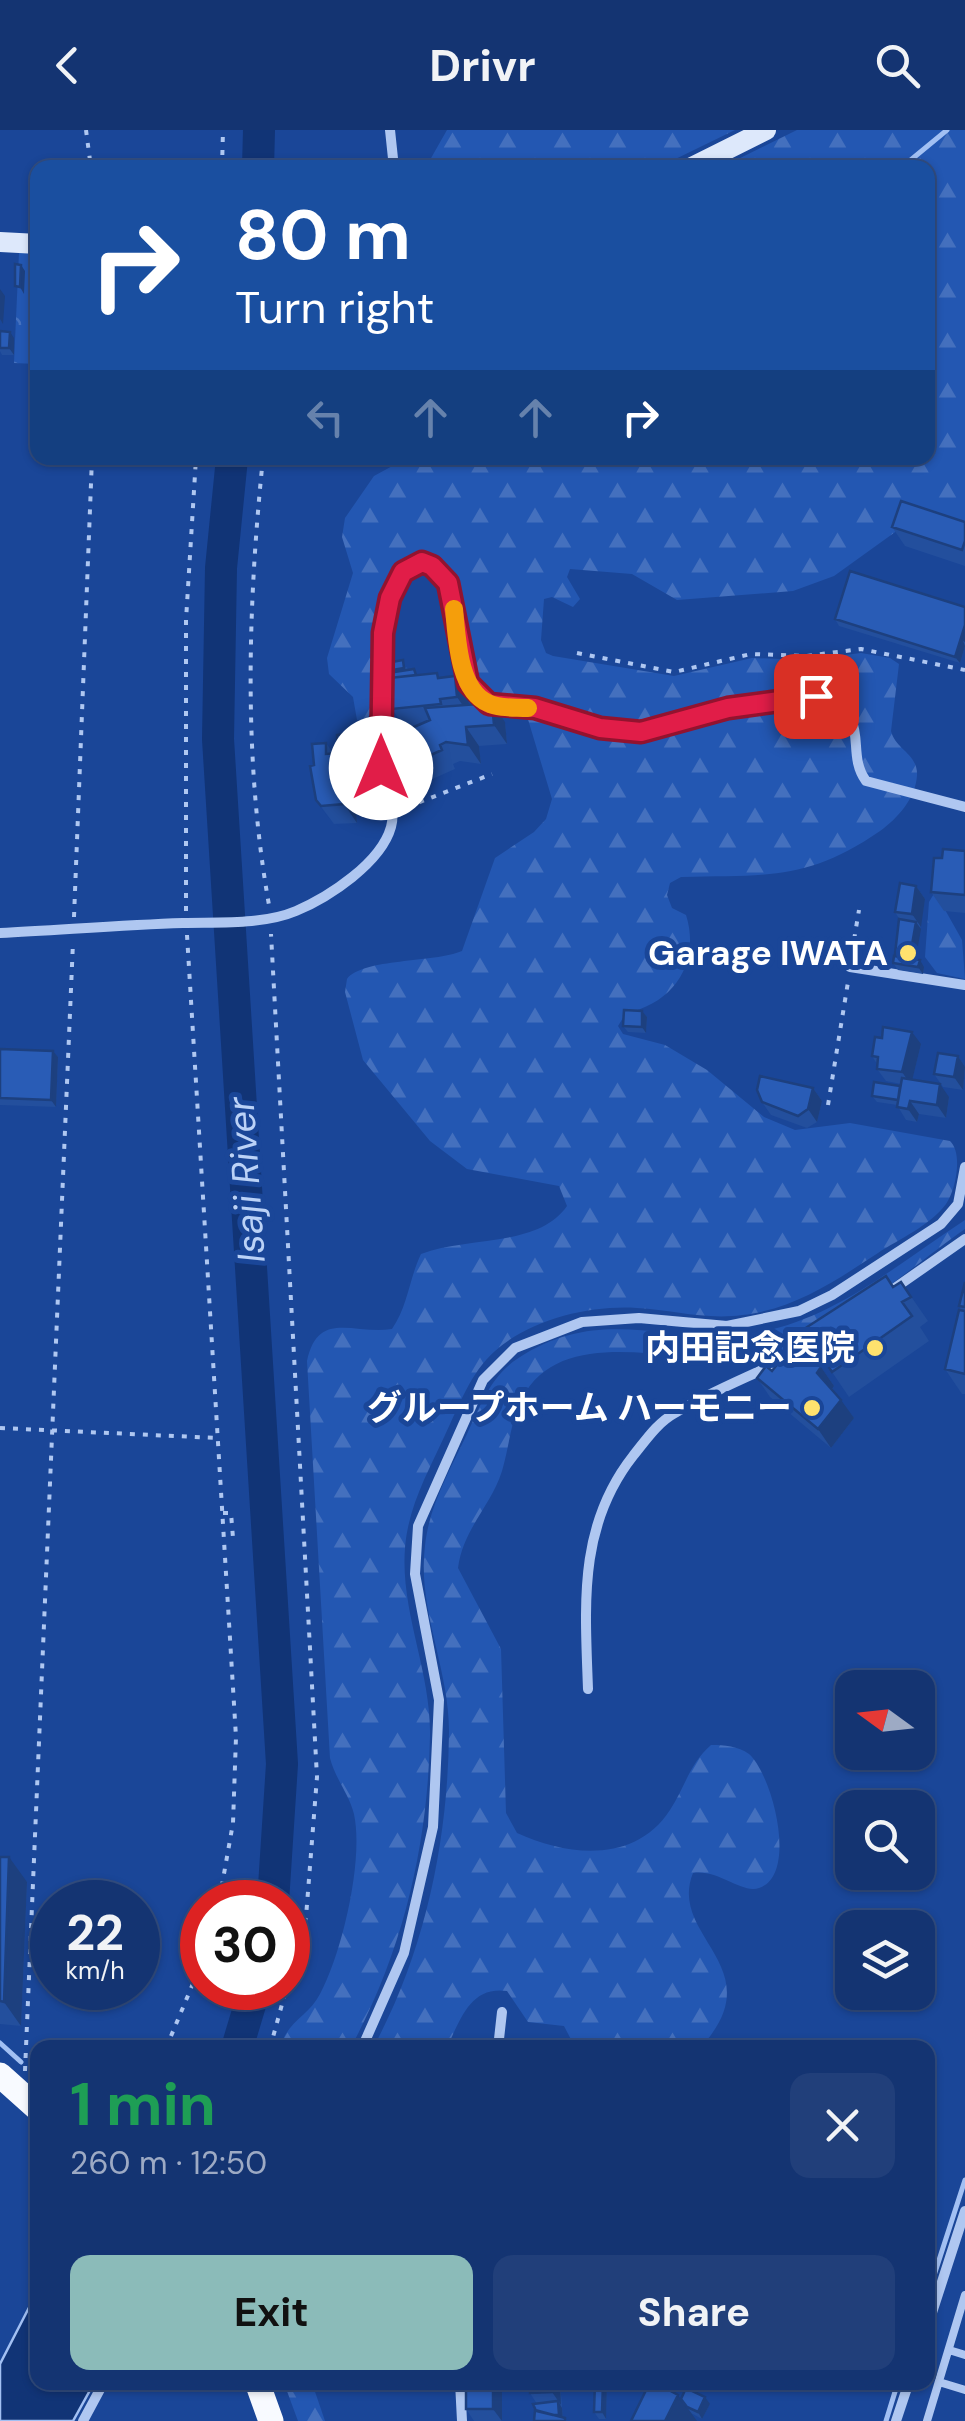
<!DOCTYPE html>
<html lang="en">
<head>
<meta charset="utf-8">
<style>
  :root { --surface:#143472; --page:#213f7a; --text:#f1f3f6; --muted:#9daac4; --line:#334f84; --accent:#8bbbb9 }
  body { margin:0; font-family:"DM Sans","Noto Sans JP",sans-serif; background:var(--page); color:var(--text); height:100vh; display:flex; flex-direction:column; font-size:38px; white-space:nowrap }
  * { box-sizing:border-box; margin:0 }
  p { font-size:32px; color:var(--muted) }
  .icon { flex:none; width:55px; height:55px; fill:none; stroke:currentColor; stroke-width:2; stroke-linecap:round; stroke-linejoin:round }
  .map { position:relative; flex:1; overflow:hidden }
  .sheet { position:absolute; left:30px; top:1910px; width:905px; height:350px; display:flex; flex-direction:column; background:var(--surface); border-radius:20px; box-shadow:0 2px 8px #0004,0 0 0 2px var(--line) }
  .sheet>* { flex:none }
  .banner { position:absolute; left:30px; top:30px; width:905px; height:305px; border-radius:20px; box-shadow:0 2px 8px #0004,0 0 0 2px var(--line); background:#1a4fa0; color:#fff; overflow:hidden }
  .needle { width:65px; rotate:285deg }
  .controls { position:absolute; left:835px; top:1540px; display:grid; gap:20px }
  .controls a { display:grid; place-items:center; width:100px; height:100px; border-radius:20px; background:var(--surface); box-shadow:0 2px 8px #0004,0 0 0 2px var(--line); font-size:50px }
  .speed { position:absolute; left:30px; top:1750px; display:flex; gap:20px; font-size:50px; font-weight:700; text-align:center }
  .speed>* { display:grid; place-content:center; width:130px; height:130px; border-radius:50%; background:var(--surface); box-shadow:0 2px 8px #0004,0 0 0 2px var(--line); line-height:1 }
  .speed small { font-size:25px; font-weight:400 }
  .speed .limit { border:15px solid #d22; background:#fff; color:#111 }
  .pin { position:absolute; display:grid; place-items:center; width:85px; height:85px; color:#fff; margin:-42px; border-radius:20px; box-shadow:0 5px 15px #0006 }
  .me { position:absolute; width:110px; margin:-55px; rotate:0deg; stroke-linejoin:round; filter:drop-shadow(0 0 8px #0008) }
  .turn { display:flex; align-items:center; gap:35px; height:210px; padding:0 40px; font-size:45px }
  .turn .icon { width:130px; height:130px; stroke-width:2.5 }
  .turn b { display:block; font-size:70px; line-height:85px }
  .lanes { display:flex; align-items:center; height:95px; padding:0 40px; background:#0003; justify-content:center; gap:50px; direction:ltr }
  .lanes .off { opacity:.35 }
  .round { display:grid; place-items:center; flex:none; width:105px; height:105px; border-radius:20px; background:var(--page) }
  .head { display:flex; align-items:center; justify-content:space-between; height:170px; padding:0 40px }
  h1 { font-size:60px; font-weight:700; line-height:75px; color:#1e9e55 }
  .primary-button { display:flex; gap:20px; margin-top:auto; padding:20px 40px }
  .primary-button a { flex:1; height:115px; border-radius:20px; background:var(--accent); color:#111; font-size:40px; font-weight:700; line-height:115px; text-align:center }
  .primary-button a+a { background:var(--page); color:var(--text) }
  header { display:flex; justify-content:space-between; align-items:center; height:130px; padding:0 40px; background:var(--surface); font-size:45px; font-weight:700 }
  .map>svg:first-child { display:block }
  .forest { fill:url(#forest-firs) }
  .park { fill:url(#park-crowns) }
  .water { fill:#113476; stroke:#a2c0f3; stroke-width:2.5 }
  .lines { fill:none; stroke-linecap:round; stroke-linejoin:round }
  .stream { stroke:#a2c0f3; stroke-width:5 }
  .river { stroke:#113476; stroke-width:32 }
  .path { stroke:#afc7f1; stroke-width:4; stroke-dasharray:5 8; stroke-linecap:butt }
  .lane { stroke:#afc7f1; stroke-width:8 }
  .street { stroke:#afc7f1; stroke-width:10 }
  .secondary { stroke:#dde8fb; stroke-width:20 }
  .primary { stroke:#f8faff; stroke-width:25 }
  .wall { fill:#234f9d }
  .shaded-wall { fill:#1d407f }
  .building { fill:#295cb6; stroke:#1d407f; stroke-width:2.5 }
  .route-casing { stroke:#92132f; stroke-width:25 }
  .route { stroke:#e11d48; stroke-width:18 }
  .slow { stroke:#f59e0b; stroke-width:18 }
  .poi-dot { fill:#ffe26e; stroke:#1a4698; stroke-width:4 }
  .labels { text-anchor:middle; stroke-width:10; stroke-linejoin:round; paint-order:stroke }
  .poi-label { font-size:35px; font-weight:bold; fill:#fff; stroke:#1a4698; text-anchor:end }
  .water-label { font-size:38px; font-style:italic; fill:#bbd2f7; stroke:#1a4698 }
</style>
</head>
<body>
<header><svg class="icon" aria-label="back" viewBox="0 0 24 24"><path d="M15 5l-7 7 7 7"/></svg>Drivr<svg class="icon" aria-label="search" viewBox="0 0 24 24"><circle cx="10" cy="10" r="6"/><path d="M15 15l6 6"/></svg></header>
<div class="map">
<svg width="965" height="2291" viewBox="0 0 965 2291">
  <defs>
    <pattern id="forest-firs" width="22" height="20" patternUnits="userSpaceOnUse" patternTransform="scale(2.5)"><rect width="22" height="20" fill="#2357b2"/><path d="M5 1l3.5 6h-7zM16 11l3.5 6h-7z" fill="#4470be"/></pattern>
    <pattern id="park-crowns" width="20" height="18" patternUnits="userSpaceOnUse" patternTransform="scale(2.5)"><rect width="20" height="18" fill="#2357b2"/><path d="M2 6a3 3 0 1 1 6 0M12 15a3 3 0 1 1 6 0" fill="none" stroke="#4470be"/></pattern>
  </defs>
  <rect width="100%" height="100%" fill="#1a4698"/>
  <path class="forest" d="M447,0H735L659,37H426Z
    M797,0H965V391L923,382L834,446L793,461L677,470L632,444L570,439L567,447L580,469L573,477L552,467L544,469L541,510L546,523L553,526L674,546L752,528L806,530L861,523L890,528L899,534L891,601C895,619 918,624 917,645C916,668 897,689 880,701C808,751 765,745 681,747L670,753L667,765L672,778L686,785C701,833 673,874 626,883L618,896L623,904L665,915L707,940L764,987L795,1000L850,993L950,1011C963,1023 956,1060 946,1074C931,1095 899,1109 878,1123C835,1151 795,1179 742,1185C706,1190 673,1180 637,1178C590,1175 531,1189 495,1221C470,1243 459,1276 445,1305C428,1342 408,1377 405,1418C400,1481 431,1541 430,1605C428,1715 403,1821 351,1917L280,1918C287,1891 309,1886 320,1864C342,1823 364,1730 354,1684C349,1664 335,1648 330,1628L307,1231C318,1179 354,1205 392,1199C408,1176 409,1149 421,1124C466,1106 538,1118 567,1076L559,1056L467,1039L430,1011L363,930L345,862L347,849C363,828 434,833 462,821L495,728L534,702L546,689L552,669L527,586C514,567 490,576 477,556C458,528 467,488 456,458C451,446 443,435 431,430C372,402 378,557 372,583L364,591L357,590L353,567L329,544L327,528L353,443L342,407L345,388L374,346L407,328H928V38L722,37Z
    M935,762L962,810L965,849L937,843L925,827L929,772Z
    M965,1090V1099C918,1132 832,1205 781,1223C708,1249 568,1181 522,1268C511,1289 509,1318 502,1341C491,1376 463,1399 458,1438L501,1519L506,1683L517,1703C569,1727 636,1733 670,1680C685,1657 690,1633 711,1615C724,1615 738,1616 749,1624C772,1644 799,1745 759,1758C741,1764 719,1739 693,1743C667,1807 774,1837 701,1917H575L564,1896L528,1892L507,1861C470,1856 461,1889 447,1917L373,1918C425,1822 448,1711 449,1603C450,1540 417,1479 425,1416C429,1376 450,1340 467,1304C480,1276 491,1246 517,1229C605,1171 671,1219 760,1202C836,1188 902,1131 965,1090Z
    M284,2253H312L325,2291H298Z"/>
  <path class="park" d="M19,123H37V234L14,233Z"/>
  <path class="water" d="M37,2162L38,2252L94,2253L73,2291H0V2234Z"/>
  <g class="lines">
    <path class="stream" d="M901,38L947,0
      M0,1913L21,1932
      M35,1944L38,1947
      M928,2164L965,2050
      M886,2291L898,2252"/>
    <path class="river" d="M258,38L259,0
      M232,328L221,438L218,609L282,1634L273,1772
      M237,1918L255,1858"/>
    <path class="path" d="M86,0L91,38
      M222,38L223,0
      M263,328C248,474 243,629 269,775
      M577,523L674,542L751,524L806,526L861,519L965,540
      M407,677L492,644
      M186,781V490L196,328
      M74,787L92,328
      M187,805L236,1607L233,1693L219,1772
      M852,822L859,780
      M828,975L848,852
      M0,1298L218,1308
      M223,1383H231L233,1408
      M166,1918L202,1832
      M270,1918L306,1787L317,1647L271,804
      M25,1941L73,812"/>
    <path class="lane" d="M949,2220L965,2225
      M939,2252L965,2260
      M927,2291L965,2165"/>
    <path class="street" d="M390,0L394,38
      M0,803C61,800 122,795 183,793C218,792 263,795 296,781C329,767 381,733 391,697C397,676 383,657 381,637C375,596 373,443 422,432C480,454 436,541 484,571C501,582 525,576 544,580C577,588 607,604 641,602C704,597 764,556 829,568C871,591 845,622 866,651L965,677
      M850,837L965,855
      M892,1160L965,1109
      M588,1559C585,1474 578,1396 633,1326C646,1310 657,1293 675,1283C723,1254 775,1238 825,1207
      M362,1918L404,1823L433,1697L439,1570L415,1444L418,1396L483,1250L515,1218L582,1192L639,1188L727,1196L799,1181L832,1165L941,1094L958,1074L965,1037
      M498,1918L502,1882
      M928,2195L965,2081
      M460,2252L462,2291
      M83,2291L104,2252
      M896,2291L909,2252"/>
    <path class="secondary" d="M690,38L766,0
      M0,112L38,114"/>
    <path class="primary" d="M0,1945L38,1979
      M257,2252L271,2291"/>
  </g>
  <path class="wall" d="M0,201L14,208V225H2L0,221Z
    M965,392V436L905,416L892,397Z
    M965,477V516L960,533L839,496L835,489Z
    M407,537L408,540L419,545L441,548L455,546L468,565L469,575L505,592L507,614L479,616L481,634L460,631L453,634L455,639L412,658L399,639L398,598L401,603L414,597L405,598L392,579L389,543L387,541Z
    M326,613L333,623L374,613L375,635L350,637L353,642L357,693L334,694L316,670L314,635Z
    M965,721V783L944,781L931,762L942,728Z
    M916,756L925,769L915,830L924,837L923,844L898,840L893,833L897,827L895,824L900,790L895,782Z
    M642,881L647,887L646,903L628,902L623,896Z
    M882,908L921,914L912,950L949,967L946,988L919,984L917,992L906,990L897,975L877,972L872,966L900,956L901,954L886,951L877,939V934L872,926Z
    M0,919L53,921L58,927L56,977L0,975Z
    M958,926L965,937L963,960L943,957L934,944Z
    M813,958L822,971L817,992L807,998L771,985L762,972Z
    M901,1152L928,1191L920,1197L929,1211L849,1267L832,1242L894,1157Z
    M965,1152V1264H962L945,1239L962,1181L959,1176Z
    M797,1224L821,1237L834,1256L832,1260L854,1288L831,1318L770,1267L757,1248L772,1241Z
    M0,1727L27,1752L21,1896L0,1894Z
    M529,2252L530,2262H517L512,2256Z
    M560,2252L563,2288L567,2291H534L537,2274L530,2263Z
    M595,2252H607L606,2289H599L594,2282Z
    M502,2255V2291H474L466,2279Z
    M678,2265L681,2269L710,2274L702,2289L691,2283L697,2291Z"/>
  <path class="shaded-wall" d="M21,135L25,141L24,164L20,157Z
    M0,159L5,166L3,194L0,189Z
    M10,202L14,208V225L9,218Z
    M965,495V512L963,511L965,516L960,533L955,527Z
    M455,546L468,565L470,586L457,567Z
    M492,573L505,592L507,614L494,595Z
    M466,597L479,616L481,634L468,615Z
    M365,600L374,613L375,635L366,622Z
    M340,623L353,642L357,693L344,674Z
    M916,756L925,769L921,797L912,784Z
    M916,792L921,799L915,833L910,826Z
    M920,830L924,837L923,844L918,837Z
    M642,881L647,887L646,903L642,897Z
    M912,902L921,914L911,955L902,942Z
    M53,921L58,927L56,977L51,970Z
    M958,926L965,937L963,960L954,947Z
    M940,954L949,967L946,988L937,975Z
    M813,958L822,971L817,992L808,979Z
    M910,971L919,984L917,992L908,979Z
    M821,1237L834,1256L830,1262L817,1243Z
    M841,1270L854,1288L831,1318L818,1299Z
    M9,1727L27,1752L21,1896L4,1872Z
    M493,2252H500L502,2255V2291L493,2279Z
    M552,2252H560L561,2275L552,2262Z
    M603,2252H607L606,2289L602,2282Z
    M678,2265L697,2291H665Z
    M705,2267L710,2274L702,2289L698,2282Z
    M558,2271L562,2278L563,2291L559,2285Z"/>
  <path class="building" d="M15,134L21,135L20,157L15,156Z
    M0,201L10,202L9,218H0Z
    M901,371L965,392V411L962,420L892,397Z
    M850,441L965,477V495L955,527L835,489Z
    M403,530L404,538L387,541L386,533Z
    M414,539L416,545L389,548L390,551L388,543Z
    M437,543L438,548L455,546L457,567L440,569L441,574L392,579L389,548Z
    M492,573L494,595L466,597L468,615L446,612L440,615L442,620L399,639L384,604L398,598L400,603L430,590L425,578Z
    M365,600L366,622L340,624L338,623L337,605Z
    M326,613V624L340,623L344,674L321,676L316,670L310,636L314,635L312,614Z
    M943,719L965,721V765L931,762L934,728H942Z
    M900,753L916,756L912,784L895,782Z
    M899,789L916,792L910,826L895,824Z
    M894,826L920,830L918,837L893,833Z
    M624,880L642,881V897L623,896Z
    M883,897L912,902L902,942L877,939L878,927L872,926L875,907L882,908Z
    M0,919L53,921L51,970L0,968Z
    M938,923L958,926L954,947L934,944Z
    M760,946L813,958L808,979L798,986L762,972L757,960Z
    M902,948L940,954L937,975L910,971L908,979L897,977Z
    M874,952L900,956L898,970L872,966Z
    M886,1146L893,1157L901,1152L911,1167L902,1172L912,1186L832,1242L804,1199Z
    M965,1152V1177L959,1176Z
    M959,1180L965,1181V1244L945,1239Z
    M790,1218L797,1224L799,1220L821,1237L817,1243L841,1270L818,1299L757,1248L766,1236L772,1241Z
    M0,1727H9L4,1872L0,1871Z
    M466,2252H493V2279H466Z
    M512,2252H525V2255L512,2256Z
    M530,2252H552V2262L530,2263Z
    M595,2252H603L602,2282H594Z
    M650,2252H654L678,2265L665,2291H631Z
    M686,2258L705,2267L698,2282L687,2277L681,2269Z
    M558,2271L559,2285H553L536,2281L533,2274Z
    M535,2280L565,2288V2291H534Z"/>
  <g class="lines">
    <g class="route-casing">
      <path id="route" d="M381,638L383,503L390,468L403,442L422,432L432,436L448,453L468,553L489,574L535,578L600,598L641,602L728,578L816,566"/>
    </g>
    <use href="#route" class="route"/>
    <path class="slow" d="M454,479C457,507 458,560 488,573C500,579 515,577 528,578"/>
  </g>
  <g class="poi-dot">
    <circle cx="908" cy="823" r="10"/>
    <circle cx="875" cy="1218" r="10"/>
    <circle cx="812" cy="1278" r="10"/>
  </g>
  <g class="labels">
    <g class="poi-label">
      <text x="888" y="835">Garage IWATA</text>
      <text x="855" y="1230">内田記念医院</text>
      <text x="792" y="1290">グループホーム ハーモニー</text>
    </g>
    <g class="water-label">
      <text transform="translate(246 1050) rotate(-94)" y="13">Isaji River</text>
    </g>
  </g>
</svg>
<div class="controls">
<a><svg class="needle" viewBox="-14 -14 28 28"><path d="M0-13l5 13h-10z" fill="#e53935"/><path d="M0 13l5-13h-10z" fill="#9daac4"/></svg></a>
<a><svg class="icon" aria-label="search" viewBox="0 0 24 24"><circle cx="10" cy="10" r="6"/><path d="M15 15l6 6"/></svg></a>
<a><svg class="icon" aria-label="layers" viewBox="0 0 24 24"><path d="M12 4l9 5-9 5-9-5zM3 14l9 5 9-5"/></svg></a>
</div>
<div class="speed"><div>22<small>km/h</small></div><div class="limit">30</div></div>
<div class="pin" style="left:816px;top:566px;background:#d93025"><svg class="icon" aria-label="arrive" viewBox="0 0 24 24"><path d="M6 21V4h12l-3 4 3 4H6"/></svg></div>
<svg class="me" style="left:381px;top:638px" viewBox="-20 -20 40 40"><circle r="19" fill="#fff"/><path d="M0-13L10 11 0 6-10 11z" fill="#e11d48"/></svg>
<div class="banner">
<div class="turn"><svg class="icon" aria-label="right" viewBox="0 0 24 24"><path d="M7 20v-9h11M14 6l5 5-5 5"/></svg><div><b>80 m</b>Turn right</div></div>
<div class="lanes"><svg class="icon off" aria-label="left" viewBox="0 0 24 24"><path d="M17 20v-9H6M10 6l-5 5 5 5"/></svg><svg class="icon off" aria-label="ahead" viewBox="0 0 24 24"><path d="M12 20V5M6 11l6-6 6 6"/></svg><svg class="icon off" aria-label="ahead" viewBox="0 0 24 24"><path d="M12 20V5M6 11l6-6 6 6"/></svg><svg class="icon" aria-label="right" viewBox="0 0 24 24"><path d="M7 20v-9h11M14 6l5 5-5 5"/></svg></div>
</div>
<section class="sheet">
<div class="head"><div><h1>1 min</h1><p>260 m · 12:50</p></div><a class="round"><svg class="icon" aria-label="close" viewBox="0 0 24 24"><path d="M6 6l12 12M18 6L6 18"/></svg></a></div>
<div class="primary-button"><a>Exit</a><a>Share</a></div>
</section>
</div>
</body>
</html>
